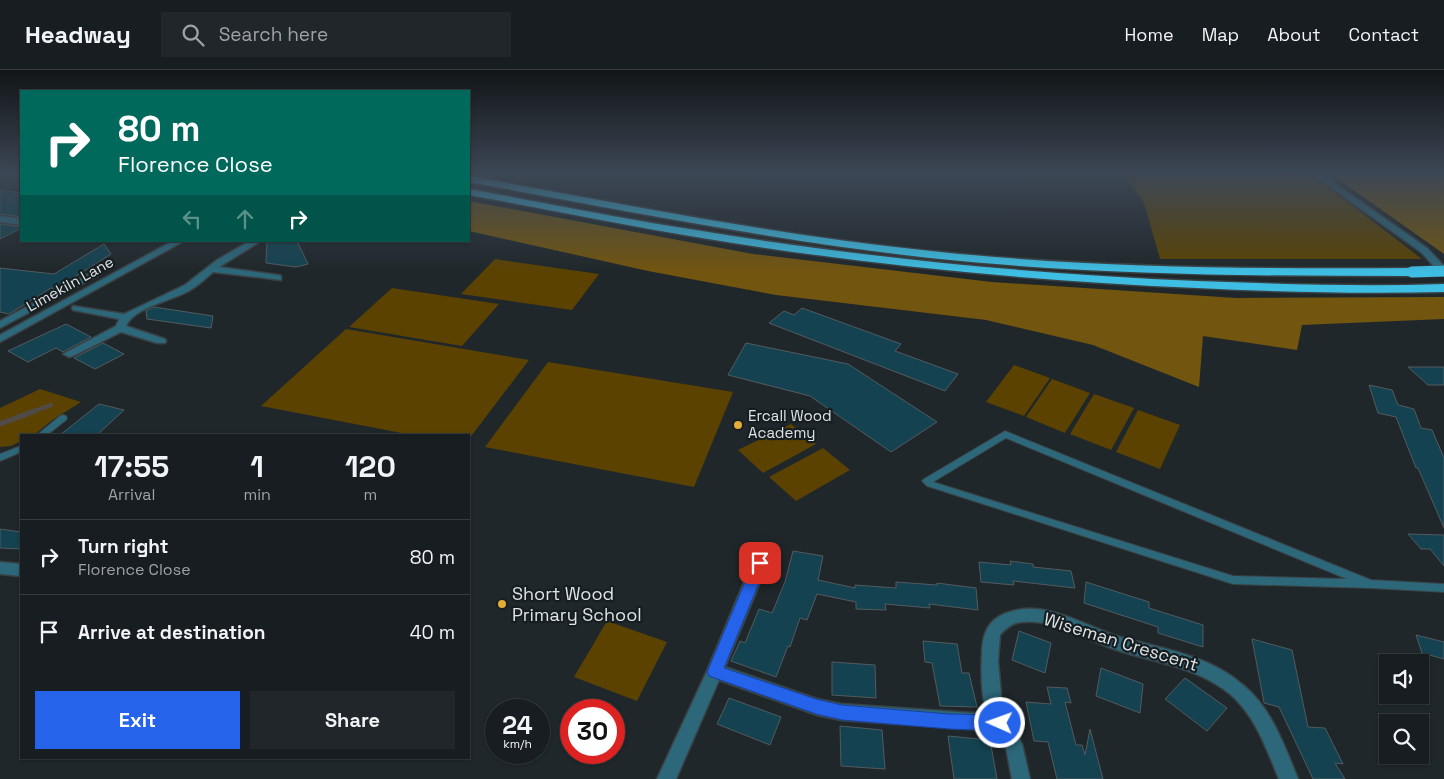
<!DOCTYPE html>
<html lang="en">
<head>
<meta charset="utf-8">
<style>
  :root { --surface:#171d20; --page:#202629; --text:#f1f3f6; --muted:#9ea2a5; --line:#363b3e; --accent:#2563eb }
  body { margin:0; font-family:"Space Grotesk",sans-serif; background:var(--page); color:var(--text); height:100vh; display:flex; flex-direction:column; font-size:19px; white-space:nowrap }
  * { box-sizing:border-box; margin:0 }
  p { font-size:16px; color:var(--muted) }
  .icon { flex:none; width:28px; height:28px; fill:none; stroke:currentColor; stroke-width:2; stroke-linecap:round; stroke-linejoin:round }
  .map { position:relative; flex:1; overflow:hidden }
  .panel { position:absolute; left:20px; top:364px; width:450px; height:325px; display:flex; flex-direction:column; background:var(--surface); border-radius:0px; box-shadow:0 1px 4px #0004,0 0 0 1px var(--line) }
  .panel>* { flex:none }
  .banner { position:absolute; left:20px; top:20px; width:450px; height:152px; border-radius:0px; box-shadow:0 1px 4px #0004,0 0 0 1px var(--line); background:#00695c; color:#fff; overflow:hidden }
  .buttons { position:absolute; left:1379px; top:584px; display:grid; gap:10px }
  .buttons a { display:grid; place-items:center; width:50px; height:50px; border-radius:0px; background:var(--surface); box-shadow:0 1px 4px #0004,0 0 0 1px var(--line); font-size:25px }
  .speed { position:absolute; left:485px; top:629px; display:flex; gap:10px; font-size:25px; font-weight:700; text-align:center }
  .speed>* { display:grid; place-content:center; width:65px; height:65px; border-radius:50%; background:var(--surface); box-shadow:0 1px 4px #0004,0 0 0 1px var(--line); line-height:1 }
  .speed small { font-size:12px; font-weight:400 }
  .speed .limit { border:8px solid #d22; background:#fff; color:#111 }
  .pin { position:absolute; display:grid; place-items:center; width:42px; height:42px; color:#fff; margin:-21px; border-radius:10px; box-shadow:0 2px 8px #0006 }
  .me { position:absolute; width:55px; margin:-28px; rotate:272deg; stroke-linejoin:round; filter:drop-shadow(0 0 4px #0008) }
  .turn { display:flex; align-items:center; gap:18px; height:105px; padding:0 15px; font-size:22px }
  .turn .icon { width:65px; height:65px; stroke-width:2.5 }
  .turn b { display:block; font-size:35px; line-height:42px }
  .lanes { display:flex; align-items:center; height:48px; padding:0 15px; background:#0003; justify-content:center; gap:25px; direction:ltr }
  .lanes .off { opacity:.35 }
  .eta { display:flex; justify-content:space-evenly; align-items:center; height:85px; text-align:center }
  .eta b { font-size:30px; font-weight:700; line-height:35px }
  .primary-button { display:flex; gap:10px; margin-top:auto; padding:10px 15px }
  .primary-button a { flex:1; height:58px; border-radius:0px; background:var(--accent); color:#fff; font-size:20px; font-weight:700; line-height:58px; text-align:center }
  .primary-button a+a { background:var(--page); color:var(--text) }
  ul { padding:0; list-style:none }
  li { display:flex; align-items:center; gap:15px; height:75px; padding:0 15px; border-top:1px solid var(--line) }
  li div { flex:1 }
  li b { display:block; font-size:19px }
  li em { font-style:normal }
  header { display:flex; align-items:center; gap:30px; box-sizing:border-box; height:70px; padding:0 25px; background:var(--surface); border-bottom:1px solid var(--line) }
  header strong { font-size:24px }
  nav { display:flex; gap:28px; margin-inline-start:auto; font-size:18px }
  .search { width:350px; height:45px; background:var(--page); display:flex; align-items:center; gap:12px; box-sizing:border-box; padding:0 18px; border-radius:0px; color:var(--muted); font-size:19px }
  .map>svg:first-child { display:block }
  .green { fill:#5b4201 }
  .forest { fill:#72550f }
  .lines { fill:none; stroke-linecap:round; stroke-linejoin:round }
  .stream-far1 { stroke:#504b45; stroke-width:4.5 }
  .stream { stroke:#504b45; stroke-width:5.5 }
  .building { fill:#144250; stroke:#525b5f }
  .service-casing { stroke:#3a4144; stroke-width:2 }
  .minor-casing { stroke:#3a4144; stroke-width:3 }
  .motorway-casing { stroke:#3a4144; stroke-width:3 }
  .service { fill:#2c677a; fill-rule:evenodd }
  .minor { fill:#2c677a; fill-rule:evenodd }
  .motorway { fill:#3ebee3; fill-rule:evenodd }
  .motorway-bridge-casing { stroke:#3a4144; stroke-width:12; stroke-linecap:butt }
  .motorway-bridge { stroke:#3ebee3; stroke-width:11 }
  .route { fill:#2563eb; stroke:#184099 }
  .poi-dot { fill:#e3ae35; stroke:#161e21; stroke-width:2 }
  .labels { text-anchor:middle; stroke-width:4.5; stroke-linejoin:round; paint-order:stroke }
  .street-label { font-size:15px; fill:#dee3e5; stroke:#161e21 }
  .poi-label { font-size:15px; fill:#dee3e5; stroke:#161e21; text-anchor:start }
  .near-poi-label { font-size:18px; fill:#dee3e5; stroke:#161e21; text-anchor:start }
  .near-street-label { font-size:18px; fill:#dee3e5; stroke:#161e21 }
</style>
</head>
<body>
<header>
<strong>Headway</strong>
<div class="search"><svg class="icon" aria-label="search" viewBox="0 0 24 24"><circle cx="10" cy="10" r="6"/><path d="M15 15l6 6"/></svg>Search here</div>
<nav><a>Home</a><a>Map</a><a>About</a><a>Contact</a></nav>
</header>
<div class="map">
<svg width="1444" height="709" viewBox="0 0 1444 709">
  <rect width="100%" height="100%" fill="#1f272a"/>
  <path class="green" d="M1123,104H1311L1422,189H1160L1144,133Z
    M495,189L599,204L572,240L461,224Z
    M392,218L499,234L462,276L349,257Z
    M346,259L529,290L469,369V365H412L261,336Z
    M548,292L733,322L694,417L485,377Z
    M1014,295L1050,308L1024,346L986,332Z
    M1052,309L1090,323L1065,363L1026,347Z
    M40,319L81,332L51,351L34,365H21V371L11,376L0,377V338Z
    M1094,324L1134,338L1111,380L1070,364Z
    M1138,340L1180,355L1160,399L1116,382Z
    M791,354L816,374L763,403L738,380Z
    M823,378L850,400L796,431L769,407Z
    M607,551L667,572L637,631L574,607Z"/>
  <path class="forest" d="M1370,104H1444V184L1335,107Z
    M469,131L753,184L992,212L1236,228L1444,227V249L1302,255L1297,280L1203,266L1199,317L1093,275L986,250L776,225L648,201L469,161Z"/>
  <g class="lines">
    <path class="stream-far1" d="M32,342L51,335"/>
    <path class="stream" d="M0,354L35,341"/>
  </g>
  <path class="building" d="M0,120L21,123V147L0,144Z
    M0,154L21,157V158L0,169Z
    M267,171H297L308,194L296,197L266,193Z
    M104,174L111,184L56,219L51,218L9,244L0,242V198L54,204Z
    M154,237L213,246L211,258L147,249L146,241Z
    M802,238L901,274L895,281L958,304L945,321L769,253L784,241L794,245Z
    M66,254L91,267L63,282L56,278L28,292L8,281Z
    M103,273L124,284L95,299L74,288Z
    M746,273L848,294L937,352L891,382L810,326L728,305Z
    M1408,297H1444V315H1428Z
    M1369,315L1392,320L1398,335L1414,339L1421,358L1432,360L1444,388V458L1418,398H1416L1396,347L1378,343Z
    M99,334L124,340L97,365H60Z
    M0,459L21,462V479L0,478Z
    M1408,464L1444,465V496L1430,479H1421Z
    M793,481L823,486L818,510L855,518V515L896,518V512L937,515V513L976,518L978,540L929,534L930,538L885,534L886,540L856,539V532L817,524L807,550L800,548L790,577L788,576L776,607L731,591L740,571L745,573L759,539L772,543L785,512Z
    M1010,491L1033,494V497L1071,501L1075,518L1013,511L1014,515L981,512L979,492L1011,495Z
    M1086,512L1149,532V538L1203,555V577L1158,563V557L1084,533Z
    M1019,561L1051,573L1045,603L1012,590Z
    M1416,565L1444,572V589L1422,583Z
    M1252,569L1292,580L1308,657L1325,658L1343,694L1335,693L1345,709H1313L1279,637L1264,633Z
    M923,571L957,574L962,603H969L977,637L940,636L932,593L925,592Z
    M832,592L875,595L876,628L832,625Z
    M1101,598L1143,614L1140,643L1096,626Z
    M1185,608L1227,638L1207,661L1165,629Z
    M1047,617L1067,618L1071,633L1065,632L1076,675H1082L1085,685L1090,659L1103,709H1057L1048,672L1034,671L1026,632L1051,634Z
    M729,628L781,647L770,675L717,654Z
    M840,656L882,660L885,699L841,696Z
    M948,666L990,670L997,709H954Z"/>
  <g class="lines">
    <g class="service-casing">
      <path id="service" d="M63,345L66,346L67,348L66,350L47,365H37L60,346Z
        M1005,361L1371,510L1444,514V522L1370,518L1233,514L927,416L922,411L924,409ZM1006,368L1347,509L1233,506L933,412Z
        M21,376V382L0,391V384Z"/>
    </g>
    <g class="minor-casing">
      <path id="minor" d="M1312,104H1321L1427,178L1444,196V205L1441,204L1421,182Z
        M0,146L21,149V155L0,152Z
        M173,171H184L0,272V265Z
        M250,171H261L219,197L278,205L281,206V210L213,202C206,208 200,214 192,219C174,231 135,236 126,256L165,269L166,271L165,273H157L121,262L73,286L69,287L63,284L116,256L119,249L73,240L72,238L73,236L124,244L185,215L217,190Z
        M94,201L99,204L97,206L0,258V251Z
        M760,487L765,489L768,493L725,597L817,629L841,634L987,644C981,625 981,603 982,584C982,566 987,551 1004,544C1044,527 1083,556 1120,567C1163,579 1209,585 1243,615C1272,639 1284,675 1298,709H1279C1266,678 1256,647 1230,624C1197,597 1156,593 1117,580C1086,570 1056,549 1023,552C1013,552 1006,558 1000,565L998,591L1002,636L1022,674L1030,709H1012L1006,678L996,661L841,650L817,645L719,610L676,709H657L707,601L752,493L755,489Z
        M0,492L21,494V506L0,504Z"/>
    </g>
    <g class="motorway-casing">
      <path id="motorway" d="M469,106C622,134 776,165 931,181C1090,198 1251,199 1412,198L1418,202L1412,206C1251,206 1090,205 930,188C775,171 622,140 469,112Z
        M469,119C547,133 624,149 702,161C866,188 1032,204 1197,211C1280,214 1362,217 1444,214V222C1362,224 1280,222 1197,218C1032,211 866,195 702,168C624,155 547,139 469,125Z"/>
    </g>
    <use href="#service" class="service"/>
    <use href="#minor" class="minor"/>
    <use href="#motorway" class="motorway"/>
    <g class="motorway-bridge-casing">
      <path id="motorway-bridge" d="M1412,202L1444,201"/>
    </g>
    <use href="#motorway-bridge" class="motorway-bridge"/>
  </g>
  <linearGradient id="sky" x2="0" y2="1"><stop stop-color="#111517"/><stop offset="0.51" stop-color="#3c4755"/><stop offset="1" stop-color="#3c4755" stop-opacity="0"/></linearGradient>
  <rect width="1444" height="203" fill="url(#sky)"/>
  <path class="route" d="M760,488L765,489L767,493L724,598L816,629L842,635L949,644L1000,645L1006,648L1008,653L1006,659L1000,661L949,659L842,650L816,644L709,606L707,602L753,493L755,489Z"/>
  <g class="poi-dot">
    <circle cx="738" cy="355" r="5"/>
    <circle cx="502" cy="534" r="5"/>
  </g>
  <g class="labels">
    <g class="street-label">
      <text transform="translate(70 214) rotate(-29)" y="5">Limekiln Lane</text>
    </g>
    <g class="poi-label">
      <text x="748" y="351">Ercall Wood<tspan x="748" dy="17">Academy</tspan></text>
    </g>
    <g class="near-poi-label">
      <text x="512" y="530">Short Wood<tspan x="512" dy="21">Primary School</tspan></text>
    </g>
    <g class="near-street-label">
      <text transform="translate(1121 572) rotate(17)" y="6">Wiseman Crescent</text>
    </g>
  </g>
</svg>
<div class="buttons">
<a><svg class="icon" aria-label="sound" viewBox="0 0 24 24"><path d="M4 9h4l5-4v14l-5-4H4zM17 9q2 3 0 6"/></svg></a>
<a><svg class="icon" aria-label="search" viewBox="0 0 24 24"><circle cx="10" cy="10" r="6"/><path d="M15 15l6 6"/></svg></a>
</div>
<div class="speed"><div>24<small>km/h</small></div><div class="limit">30</div></div>
<div class="pin" style="left:760px;top:493px;background:#d93025"><svg class="icon" aria-label="arrive" viewBox="0 0 24 24"><path d="M6 21V4h12l-3 4 3 4H6"/></svg></div>
<svg class="me" style="left:1000px;top:653px" viewBox="-20 -20 40 40"><circle r="17" fill="#2563eb" stroke="#fff" stroke-width="3"/><path d="M0-11L8 9 0 5-8 9z" fill="#fff"/></svg>
<div class="banner">
<div class="turn"><svg class="icon" aria-label="right" viewBox="0 0 24 24"><path d="M7 20v-9h11M14 6l5 5-5 5"/></svg><div><b>80 m</b>Florence Close</div></div>
<div class="lanes"><svg class="icon off" aria-label="left" viewBox="0 0 24 24"><path d="M17 20v-9H6M10 6l-5 5 5 5"/></svg><svg class="icon off" aria-label="ahead" viewBox="0 0 24 24"><path d="M12 20V5M6 11l6-6 6 6"/></svg><svg class="icon" aria-label="right" viewBox="0 0 24 24"><path d="M7 20v-9h11M14 6l5 5-5 5"/></svg></div>
</div>
<section class="panel">
<div class="eta">
<div><b>17:55</b><p>Arrival</p></div>
<div><b>1</b><p>min</p></div>
<div><b>120</b><p>m</p></div>
</div>
<ul>
<li><svg class="icon" aria-label="right" viewBox="0 0 24 24"><path d="M7 20v-9h11M14 6l5 5-5 5"/></svg><div><b>Turn right</b><p>Florence Close</p></div><em>80 m</em></li>
<li><svg class="icon" aria-label="arrive" viewBox="0 0 24 24"><path d="M6 21V4h12l-3 4 3 4H6"/></svg><div><b>Arrive at destination</b></div><em>40 m</em></li>
</ul>
<div class="primary-button"><a>Exit</a><a>Share</a></div>
</section>
</div>
</body>
</html>
